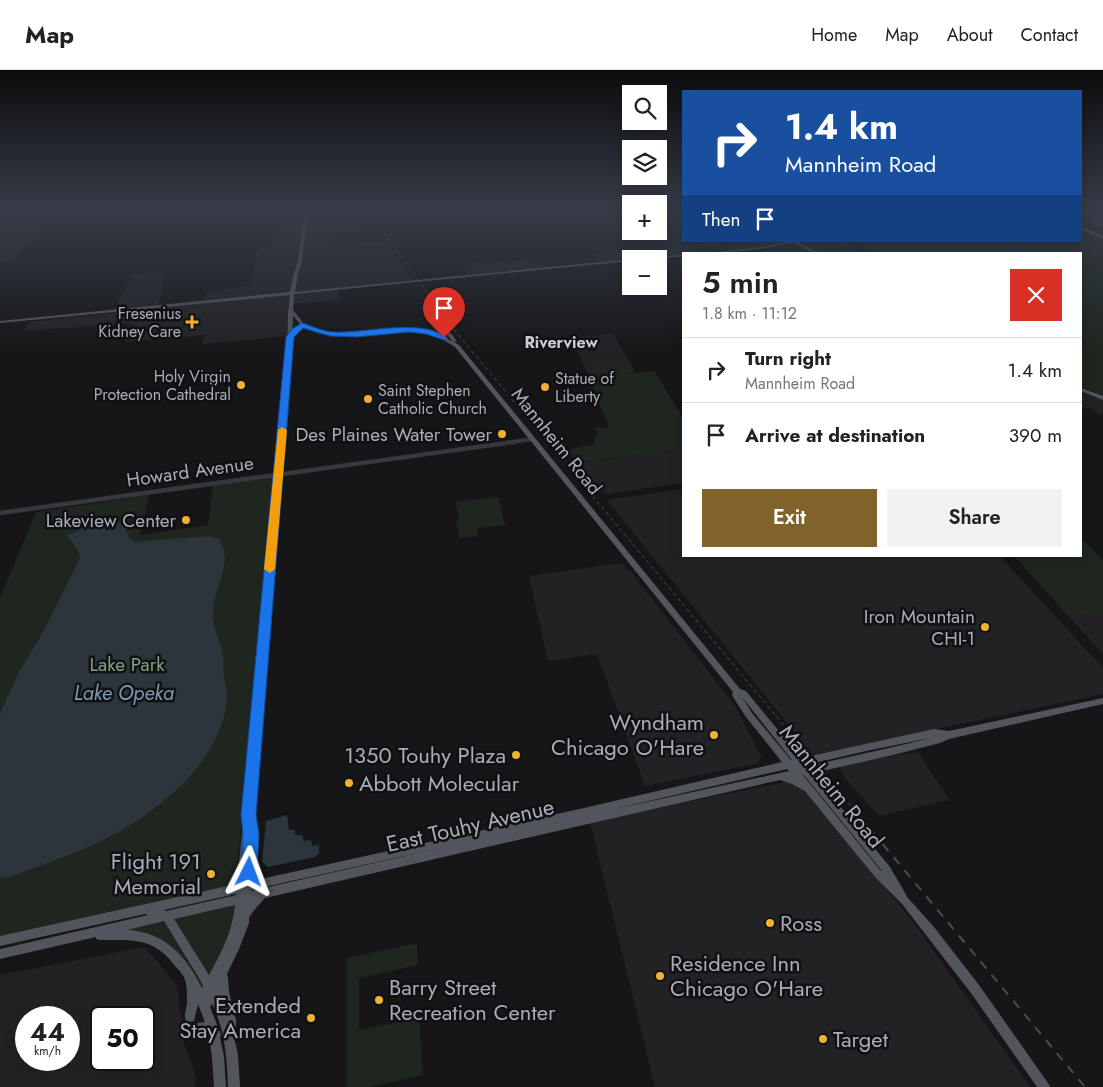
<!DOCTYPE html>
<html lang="en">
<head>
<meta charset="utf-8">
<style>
  :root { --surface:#fff; --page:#f2f2f2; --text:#222; --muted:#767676; --line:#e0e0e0; --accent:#80622a }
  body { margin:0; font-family:Jost,sans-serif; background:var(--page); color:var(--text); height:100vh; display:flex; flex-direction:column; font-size:19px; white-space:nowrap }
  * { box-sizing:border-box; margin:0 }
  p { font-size:16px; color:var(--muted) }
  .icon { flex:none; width:28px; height:28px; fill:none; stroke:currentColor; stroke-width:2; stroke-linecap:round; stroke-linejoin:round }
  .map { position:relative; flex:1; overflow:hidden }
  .side { position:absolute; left:682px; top:182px; width:400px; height:305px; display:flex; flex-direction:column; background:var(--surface); border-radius:0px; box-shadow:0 2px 12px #0003 }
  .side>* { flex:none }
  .top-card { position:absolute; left:682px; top:20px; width:400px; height:152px; border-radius:0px; box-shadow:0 2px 12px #0003; background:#1a4fa0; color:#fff; overflow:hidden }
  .fabs { position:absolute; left:622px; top:15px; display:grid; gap:10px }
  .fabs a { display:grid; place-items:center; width:45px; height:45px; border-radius:0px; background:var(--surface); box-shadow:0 2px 12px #0003; font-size:25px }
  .speed { position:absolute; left:15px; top:936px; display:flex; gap:10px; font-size:25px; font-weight:700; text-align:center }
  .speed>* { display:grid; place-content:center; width:65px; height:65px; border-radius:50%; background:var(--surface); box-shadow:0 2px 12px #0003; line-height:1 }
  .speed small { font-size:12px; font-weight:400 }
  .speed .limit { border:2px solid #111; border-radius:8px; background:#fff; color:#111 }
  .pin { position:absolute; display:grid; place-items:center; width:42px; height:42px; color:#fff; margin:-51px -21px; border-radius:50% 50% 50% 0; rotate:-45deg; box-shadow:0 0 5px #0007 }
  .pin .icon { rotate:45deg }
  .me { position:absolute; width:55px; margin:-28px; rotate:3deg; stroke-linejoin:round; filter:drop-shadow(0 0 4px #0008) }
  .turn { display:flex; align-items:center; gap:18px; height:105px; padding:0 20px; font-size:22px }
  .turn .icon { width:65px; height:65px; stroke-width:2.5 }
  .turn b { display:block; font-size:35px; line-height:42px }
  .then { display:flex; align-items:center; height:48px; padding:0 20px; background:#0003; gap:10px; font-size:19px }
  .round { display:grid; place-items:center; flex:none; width:52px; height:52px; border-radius:0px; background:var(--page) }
  .headline { display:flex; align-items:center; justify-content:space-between; height:85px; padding:0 20px }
  h1 { font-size:30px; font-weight:600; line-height:38px }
  .button { display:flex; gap:10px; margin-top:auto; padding:10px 20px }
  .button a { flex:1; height:58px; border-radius:0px; background:var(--accent); color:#fff; font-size:20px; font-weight:600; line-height:58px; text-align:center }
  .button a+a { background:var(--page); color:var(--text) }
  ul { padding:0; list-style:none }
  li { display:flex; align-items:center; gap:15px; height:65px; padding:0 20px; border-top:1px solid var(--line) }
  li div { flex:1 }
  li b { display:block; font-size:19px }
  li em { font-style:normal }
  header { display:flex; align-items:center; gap:30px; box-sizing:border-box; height:70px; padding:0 25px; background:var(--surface); border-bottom:1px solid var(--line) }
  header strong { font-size:24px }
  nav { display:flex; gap:28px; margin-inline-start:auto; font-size:18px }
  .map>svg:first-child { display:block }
  .built { fill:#222225; fill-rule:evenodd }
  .green { fill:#1e261f }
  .water { fill:#2c353c }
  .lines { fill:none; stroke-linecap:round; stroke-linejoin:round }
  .stream { stroke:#2c353c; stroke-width:1 }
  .minor-far2 { stroke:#37383d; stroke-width:3 }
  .minor-far1 { stroke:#37383d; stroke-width:4 }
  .minor { stroke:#37383d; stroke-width:4.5 }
  .major { fill:#53555c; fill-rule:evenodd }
  .highway { fill:#63666e; fill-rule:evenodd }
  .rail-far1 { stroke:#4a4c52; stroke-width:1; stroke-dasharray:4 3; stroke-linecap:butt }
  .rail { stroke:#4a4c52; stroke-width:2; stroke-dasharray:9 8; stroke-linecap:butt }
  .route { fill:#1a73e8; stroke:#114b97 }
  .slow { fill:#f59e0b }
  .poi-dot { fill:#f2b134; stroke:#111113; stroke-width:2 }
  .labels { text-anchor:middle; stroke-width:5; stroke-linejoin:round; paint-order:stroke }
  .far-poi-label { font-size:16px; fill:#a8adb8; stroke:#111113; text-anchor:end }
  .far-neighbourhood-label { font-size:16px; font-weight:bold; fill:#c9ccd4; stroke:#111113 }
  .poi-label { font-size:19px; fill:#a8adb8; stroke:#111113; text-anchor:end }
  .street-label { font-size:19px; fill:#a8adb8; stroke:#111113 }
  .park-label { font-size:19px; fill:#7fa381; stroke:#111113 }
  .water-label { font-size:20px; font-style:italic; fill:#7f9bb3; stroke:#111113 }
  .near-poi-label { font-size:22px; fill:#a8adb8; stroke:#111113; text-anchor:start }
  .near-street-label { font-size:22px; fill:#a8adb8; stroke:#111113 }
</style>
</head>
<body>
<header>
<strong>Map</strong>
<nav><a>Home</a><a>Map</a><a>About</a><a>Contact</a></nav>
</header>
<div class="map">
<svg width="1103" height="1017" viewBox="0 0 1103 1017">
  <rect width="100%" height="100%" fill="#161618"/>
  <path class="built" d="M51,143L15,190L0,192V147Z
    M356,145L361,161L333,164V175L385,171L413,210L339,218L338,230L290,234L288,266L202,274L204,265L124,272L133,253L24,261L29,252L113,243L131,204L166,201L158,235L204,230L207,221L250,216L256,183L260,179L272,178L278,152Z
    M733,171H787L773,175L730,180L723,172Z
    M807,171H843L861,184H822L802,174Z
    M717,173L724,180L664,185L658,178Z
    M795,176L816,184H801L798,182L769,184L764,179Z
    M651,177L658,186L597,192L591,184Z
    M531,189L533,193L544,192L547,197L467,205L463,196L474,195L473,192L486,191L487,194Z
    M613,263L636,303L589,307L571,268Z
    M1081,321L1103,330V342L1101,343L1103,347L1091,338L1081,339Z
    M684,379V413L606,424L576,393Z
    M684,419V486H1000L1103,598V624L813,685L607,430Z
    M621,493L631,502L735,636L761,686L759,693L645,716L597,584L548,591L529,506Z
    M1103,542V584L1069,547Z
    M918,682L949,730L879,746L844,707L839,695Z
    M785,712L798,715L811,726L914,853L1030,1017H655L590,752Z
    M145,877L177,915L184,973L196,1008L195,1017H0V905ZM26,948H69V990H26ZM101,948H144V990H101Z"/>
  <path class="green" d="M1081,159L1103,170V326L1081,317V184H874L856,171H1081Z
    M605,292C615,292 626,292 631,302L628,304L654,301L684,349V379L576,393L568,380L595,374V367L598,363L595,358L609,357L589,307L603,306L592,295Z
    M270,408L274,409L250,647L237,806L226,817L0,867V528L36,442L149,425L140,465L208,455L213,416Z
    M498,427L505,455L477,458L479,466L459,468L456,450L459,449L456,432Z
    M1081,468L1103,490V542L1069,547L1014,486H1081Z
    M237,832L228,873L209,905L173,848Z
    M164,849L203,913L202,917L200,916C175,874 170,868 121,859Z
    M417,873L418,895L359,908V960L419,948L423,1005L369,1017H347V888Z"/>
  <path class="water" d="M115,452L125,455L129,468L136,472L209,466L219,469C236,496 210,520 213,549C215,562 221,573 223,586C224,593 223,601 224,608C226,615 228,624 227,631C219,694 158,743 103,770C73,785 40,795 8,808L0,807V643L19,602L43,562L80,488L78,480L67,465L88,456Z
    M287,745L289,760H295V765H302L304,771L311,770L312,776L319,775V783L315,787L268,797L262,792L266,751Z"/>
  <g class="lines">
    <path class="stream" d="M1081,160L1103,172"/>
    <path class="minor-far2" d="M0,146L68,140"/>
    <path class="minor-far1" d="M505,373L533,369"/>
    <path class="minor" d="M0,443L514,372"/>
    <path class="major" d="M304,140H308L302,191L298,203L295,222L631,189V191L294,224L293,240L305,255L322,262L343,263L391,260L416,259L440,264L453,272L441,257L445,256L457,271L454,272L459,275L740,619L746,621L801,688L934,659L949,661L1103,628V634L949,669L940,673L889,686L813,703L890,797L908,828L934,857L979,915L1048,1013L1050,1017H1037L971,923L926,865L902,834L875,807L805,721L792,714L780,710L265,828L255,839L249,847V853L239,879L227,904L228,907L229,922L236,950V957L234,967L238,985L240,1017H228C227,988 225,960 212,934L210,937L221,965L220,967L224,987L226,1017H214L212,987L209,967L203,963L191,965L187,963L185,959L187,955L205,952L198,934L194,951L190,952L186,951C183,944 187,939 187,932C187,926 187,919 186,913C185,907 180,901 176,897C154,867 134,870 100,870L96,869V867L0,889V879L148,845L145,844L0,876V866L237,814L287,298L288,244L290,225L0,253V251L290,222L294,203L298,191ZM293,245L302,257L321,264L343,266L391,262H416L437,266L455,277L733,622L732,625L733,627L746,647L782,692L584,738L252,811C253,797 259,759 252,750L291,298ZM742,627L792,690H791L752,643ZM935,667L889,678L808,696L806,695L866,681ZM787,699L789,701L610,740ZM803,705H804L882,801H881ZM445,777L251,821V820ZM236,824V825L166,841L164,840ZM235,835C232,863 222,881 209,905L174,849ZM164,851L199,908L203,916L202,918C185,885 165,862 127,860Z
      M1081,144L1089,148L1103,146V148L1093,149L1103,155V157L1081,146Z
      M792,171H802L798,172L821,184H815L794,173L760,179L715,184H699L760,177Z
      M684,184V186L659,189H644Z
      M1081,318L1103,326V330L1081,321Z"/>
    <path class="highway" d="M1081,156L1103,166V169L1081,159Z"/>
    <path class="rail-far1" d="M368,140L450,255L862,749"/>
    <path class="rail" d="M861,748L1085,1017"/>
  </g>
  <linearGradient id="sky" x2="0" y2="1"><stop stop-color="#0c0c0d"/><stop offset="0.49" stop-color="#363c48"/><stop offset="1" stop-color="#363c48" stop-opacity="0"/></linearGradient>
  <rect width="1103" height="283" fill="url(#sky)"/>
  <path class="route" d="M302,253C312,256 322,261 332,262C365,264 421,247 448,268L444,270L426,264L409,262L356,267L330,266L303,258L294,267L256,745L259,764L257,802L254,808L249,810L243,808L241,802L243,764L241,745L286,267L292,259Z"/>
  <path class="slow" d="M282,357L287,360L275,499L270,503L264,499L278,360Z"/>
  <g class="poi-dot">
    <path d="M189.5 244.5h5v5h5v5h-5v5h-5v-5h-5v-5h5z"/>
    <circle cx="241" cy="315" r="5"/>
    <circle cx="545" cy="317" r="5"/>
    <circle cx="368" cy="329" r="5"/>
    <circle cx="502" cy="364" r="5"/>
    <circle cx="186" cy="450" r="5"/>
    <circle cx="985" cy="557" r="5"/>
    <circle cx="714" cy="665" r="5"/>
    <circle cx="516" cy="685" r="5"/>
    <circle cx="349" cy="713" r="5"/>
    <circle cx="211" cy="804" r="5"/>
    <circle cx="770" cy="853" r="5"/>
    <circle cx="660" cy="906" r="5"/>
    <circle cx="379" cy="930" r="5"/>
    <circle cx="311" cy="948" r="5"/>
    <circle cx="823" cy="969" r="5"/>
  </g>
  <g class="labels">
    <g class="far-poi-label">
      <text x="181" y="249">Fresenius<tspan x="181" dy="18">Kidney Care</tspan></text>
      <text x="231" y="312">Holy Virgin<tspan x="231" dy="18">Protection Cathedral</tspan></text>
      <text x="555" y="314" text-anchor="start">Statue of<tspan x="555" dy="18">Liberty</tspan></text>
      <text x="378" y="326" text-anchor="start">Saint Stephen<tspan x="378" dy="18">Catholic Church</tspan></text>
    </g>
    <g class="far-neighbourhood-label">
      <text x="561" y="278">Riverview</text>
    </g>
    <g class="poi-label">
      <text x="492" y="371">Des Plaines Water Tower</text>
      <text x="176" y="457">Lakeview Center</text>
      <text x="975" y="553">Iron Mountain<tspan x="975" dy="22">CHI-1</tspan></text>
    </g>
    <g class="street-label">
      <text transform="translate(557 371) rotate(51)" y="7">Mannheim Road</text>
      <text transform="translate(190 401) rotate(-8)" y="7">Howard Avenue</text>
    </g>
    <g class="park-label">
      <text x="127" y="601">Lake Park</text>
    </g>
    <g class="water-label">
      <text x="124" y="630">Lake Opeka</text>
    </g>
    <g class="near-poi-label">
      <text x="704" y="660" text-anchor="end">Wyndham<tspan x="704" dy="25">Chicago O'Hare</tspan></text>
      <text x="506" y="693" text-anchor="end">1350 Touhy Plaza</text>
      <text x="359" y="721">Abbott Molecular</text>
      <text x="201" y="799" text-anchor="end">Flight 191<tspan x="201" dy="25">Memorial</tspan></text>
      <text x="780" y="861">Ross</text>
      <text x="670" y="901">Residence Inn<tspan x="670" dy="25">Chicago O'Hare</tspan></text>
      <text x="389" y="925">Barry Street<tspan x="389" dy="25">Recreation Center</tspan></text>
      <text x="301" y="943" text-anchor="end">Extended<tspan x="301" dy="25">Stay America</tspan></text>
      <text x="833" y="977">Target</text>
    </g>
    <g class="near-street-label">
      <text transform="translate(832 716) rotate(51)" y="8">Mannheim Road</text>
      <text transform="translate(470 755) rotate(-13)" y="8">East Touhy Avenue</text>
    </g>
  </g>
</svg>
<div class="fabs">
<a><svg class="icon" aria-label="search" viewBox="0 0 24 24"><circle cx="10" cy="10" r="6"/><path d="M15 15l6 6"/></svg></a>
<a><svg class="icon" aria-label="layers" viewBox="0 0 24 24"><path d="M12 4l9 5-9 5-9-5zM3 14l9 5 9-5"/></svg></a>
<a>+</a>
<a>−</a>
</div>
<div class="speed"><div>44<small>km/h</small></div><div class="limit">50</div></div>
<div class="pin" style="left:444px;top:268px;background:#d93025"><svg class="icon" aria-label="arrive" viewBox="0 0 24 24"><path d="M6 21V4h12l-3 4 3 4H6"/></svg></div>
<svg class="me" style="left:249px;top:802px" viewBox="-20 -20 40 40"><path d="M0-17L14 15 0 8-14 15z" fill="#1a73e8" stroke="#fff" stroke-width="4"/></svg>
<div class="top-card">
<div class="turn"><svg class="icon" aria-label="right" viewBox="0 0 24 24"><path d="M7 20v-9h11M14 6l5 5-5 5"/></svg><div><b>1.4 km</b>Mannheim Road</div></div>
<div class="then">Then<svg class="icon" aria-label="arrive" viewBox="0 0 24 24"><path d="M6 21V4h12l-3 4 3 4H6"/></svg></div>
</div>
<section class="side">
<div class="headline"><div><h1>5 min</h1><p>1.8 km · 11:12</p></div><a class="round" style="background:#d93025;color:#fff"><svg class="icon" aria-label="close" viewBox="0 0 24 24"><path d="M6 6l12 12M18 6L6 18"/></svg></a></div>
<ul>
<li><svg class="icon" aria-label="right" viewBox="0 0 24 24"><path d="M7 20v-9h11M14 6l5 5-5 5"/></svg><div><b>Turn right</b><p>Mannheim Road</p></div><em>1.4 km</em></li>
<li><svg class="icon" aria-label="arrive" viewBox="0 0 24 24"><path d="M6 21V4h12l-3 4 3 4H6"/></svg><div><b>Arrive at destination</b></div><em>390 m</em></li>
</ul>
<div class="button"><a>Exit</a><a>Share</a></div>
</section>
</div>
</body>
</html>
